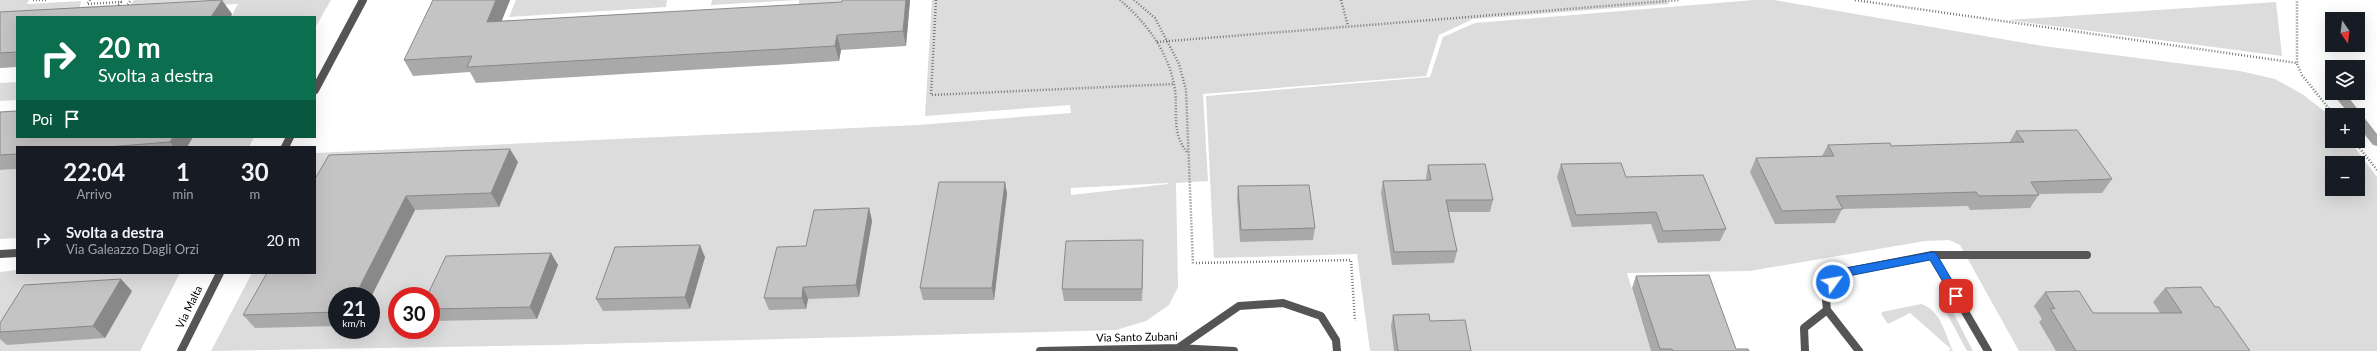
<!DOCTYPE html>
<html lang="it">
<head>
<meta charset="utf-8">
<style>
  :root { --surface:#171b24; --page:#20242c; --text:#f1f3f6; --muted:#9ea1a6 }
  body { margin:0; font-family:Lato,sans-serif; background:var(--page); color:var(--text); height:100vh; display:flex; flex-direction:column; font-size:15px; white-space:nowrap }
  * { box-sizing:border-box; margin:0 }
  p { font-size:13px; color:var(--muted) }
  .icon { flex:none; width:22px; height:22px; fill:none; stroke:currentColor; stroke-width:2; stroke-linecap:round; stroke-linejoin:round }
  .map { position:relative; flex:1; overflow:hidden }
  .details { position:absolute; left:16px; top:146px; width:300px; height:128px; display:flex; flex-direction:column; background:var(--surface); border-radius:0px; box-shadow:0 4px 16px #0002 }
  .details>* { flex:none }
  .top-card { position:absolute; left:16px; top:16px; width:300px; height:122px; border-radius:0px; box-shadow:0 4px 16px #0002; background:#0b6e4f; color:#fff; overflow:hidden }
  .needle { width:26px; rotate:166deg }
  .fabs { position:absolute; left:2325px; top:12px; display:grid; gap:8px }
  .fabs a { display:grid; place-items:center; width:40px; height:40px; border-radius:0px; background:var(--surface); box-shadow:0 4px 16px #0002; font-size:20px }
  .speed { position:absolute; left:328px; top:287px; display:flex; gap:8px; font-size:20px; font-weight:700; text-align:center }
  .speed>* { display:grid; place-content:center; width:52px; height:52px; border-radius:50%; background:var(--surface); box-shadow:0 4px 16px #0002; line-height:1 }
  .speed small { font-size:10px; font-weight:400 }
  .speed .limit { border:6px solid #d22; background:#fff; color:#111 }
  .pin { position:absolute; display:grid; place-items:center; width:34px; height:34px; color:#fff; margin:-17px; border-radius:8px; box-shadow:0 2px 6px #0006 }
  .me { position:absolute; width:44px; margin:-22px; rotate:58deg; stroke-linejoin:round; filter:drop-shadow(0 0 3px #0008) }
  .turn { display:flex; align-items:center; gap:14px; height:84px; padding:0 16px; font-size:18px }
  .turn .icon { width:52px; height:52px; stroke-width:2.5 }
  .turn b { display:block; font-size:28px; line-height:34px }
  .then { display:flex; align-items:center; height:38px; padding:0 16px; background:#0003; gap:8px; font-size:15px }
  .eta { display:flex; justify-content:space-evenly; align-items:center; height:68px; text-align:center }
  .eta b { font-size:24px; font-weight:700; line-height:28px }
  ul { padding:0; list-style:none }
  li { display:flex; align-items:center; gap:12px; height:52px; padding:0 16px }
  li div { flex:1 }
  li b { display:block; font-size:15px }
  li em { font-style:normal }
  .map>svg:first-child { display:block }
  .green { fill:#dcdcdc; fill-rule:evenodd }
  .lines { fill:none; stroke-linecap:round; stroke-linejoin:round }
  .stream { fill:#a3a3a3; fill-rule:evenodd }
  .path { stroke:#777; stroke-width:2.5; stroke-dasharray:1 2; stroke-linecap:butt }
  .minor { stroke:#555; stroke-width:8 }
  .tertiary { stroke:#555; stroke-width:8 }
  .wall { fill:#a9a9a9 }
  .shaded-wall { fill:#898989 }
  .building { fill:#c4c4c4; stroke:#898989 }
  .route { fill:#1a73e8; stroke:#114b97 }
  .labels { text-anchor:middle; stroke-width:4; stroke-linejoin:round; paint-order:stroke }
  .street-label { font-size:11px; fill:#000; stroke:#fff }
</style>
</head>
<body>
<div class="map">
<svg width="2377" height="351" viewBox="0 0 2377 351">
  <rect width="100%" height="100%" fill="#fff"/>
  <path class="green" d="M0,0H29L27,4L81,1L80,7L111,5L107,11L0,17Z
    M134,0H331L315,28V17H231L238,4L127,10Z
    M516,0H667L666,7L509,17Z
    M712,0H841L840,7L799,9V0L711,5Z
    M932,0H1666L1669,4L1473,19L1439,35L1426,76L1203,94L1208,181L1176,183L1178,287L1169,305L1146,321L1116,330L554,345L211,351L252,273H315L316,153L918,125L1071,113L1070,105L925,116ZM1168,183V184L1071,195V188ZM337,296H371V330H337ZM397,296H431V330H397Z
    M1754,0H1774L2043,46L2240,71L2275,79L2302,94L2332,117V141H2350L2377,177V351H2227L2153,302L2169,327L2044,323L2059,351H2019L1960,245L1949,240L1925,241L1750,271L1627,273L1651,351H1370L1357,254L1214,258L1206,96L1430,77L1443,37L1475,23ZM2332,163H2358V189H2332Z
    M2276,2L2282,56L2008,20Z
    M17,82V100L0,101V83Z
    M193,137H254L249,147H187Z
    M17,169V238L0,239V170Z
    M17,270V273H180L140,351H0V272Z
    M1921,304C1941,310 1945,334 1953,351H1948L1951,349L1910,313L1888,324L1881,314L1882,312Z
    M1946,312H1953L1973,351H1967Z"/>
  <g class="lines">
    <path class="stream" d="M2336,93H2345L2377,134V146L2373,145L2358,126V115H2350L2336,98Z"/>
    <path class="path" d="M33,0H48
      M90,0L87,4L121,2L117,7
      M936,0L931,95L1174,84
      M1120,0C1147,23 1170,54 1175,90C1178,114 1171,132 1187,152
      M1134,0L1155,18L1179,64L1186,90L1193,264
      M1341,0L1348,26
      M1855,0L2297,63V0
      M126,7L131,0
      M1157,42L1680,0
      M2297,64L2302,75L2334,115
      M2354,141L2377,170
      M1196,263L1351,260L1355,321"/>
    <path class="minor" d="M0,254L17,253
      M1932,255H2087
      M1178,348L1239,306L1283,303L1321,316L1336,340L1337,351
      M1040,351L1178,348L1234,351
      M1805,351L1804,328L1827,310
      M1859,351L1827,310L1825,290L1840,273L1932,255L1988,351"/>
    <path class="tertiary" d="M315,90L363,0
      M285,147L290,137
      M181,351L220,273"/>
  </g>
  <path class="wall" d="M510,0L501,21L910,0L906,46L841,50L839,61L476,83L470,72L413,76L404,60Z
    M0,12L232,14L17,17V67L0,68Z
    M0,112L17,137H193L187,147H17V169L0,170Z
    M2016,131L2112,179L2102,193L2039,194L2030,208L1970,210L1968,206L1842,209L1835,223L1775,224L1750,172L1756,158L1822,156L1828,145L1891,146L2009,143Z
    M518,162L499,207L415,210L371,297V296H337V326L255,328L243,315L315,273V179Z
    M1561,164L1626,177L1726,229L1720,241L1658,243L1651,224L1572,227L1557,177Z
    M1428,165L1493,200L1490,212H1449L1457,251L1454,263L1392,265L1381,193L1383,181L1426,180V177Z
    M1005,182L1007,194L994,300H923L920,288Z
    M1238,186L1315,228L1313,240L1240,242L1237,198Z
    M869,208L872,221L859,297L808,299L806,309L769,310L764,298Z
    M1143,252L1142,301H1064L1062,289Z
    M551,253L558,265L537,319L431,321V296Z
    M705,257L690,309L603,311L596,299Z
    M1636,276L1736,349L1749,351H1651L1632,288Z
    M2165,288L2215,307L2250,351H2056L2039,322L2042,319L2034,306L2045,292L2093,313H2160L2153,302Z
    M132,291L105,338L7,345L0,339V323Z
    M1393,315L1430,321L1471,351H1394L1391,326Z"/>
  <path class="shaded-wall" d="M222,0L232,14L231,17H211Z
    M496,0H510L495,38L487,22Z
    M906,0H910L906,46L903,31Z
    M837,35L841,50L839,61L835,46Z
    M173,137H193L187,147H174L170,142Z
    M510,149L518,162L499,207L491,193Z
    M1005,182L1007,194L994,300L992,288Z
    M406,196L415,210L371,297V296H355Z
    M869,208L872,221L859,297L856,285Z
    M1143,240V252L1142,301V289Z
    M700,245L705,257L690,309L685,297Z
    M551,253L558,265L537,319L530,307Z
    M121,279L132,291L105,338L93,326Z
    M803,287L808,299L806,309L802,298Z"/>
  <path class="building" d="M222,0L211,17H17V52L0,53V12Z
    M433,0H496L487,22L842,2V0H906L903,31L837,35L835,46L467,67L472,56L404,60Z
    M17,111V137H173L170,142L107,147H17V154L0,155V112Z
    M2077,130L2112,179L2031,182L2039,195L1979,196L1976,192L1836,196L1843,209L1782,211L1756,158L1834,156L1828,145L1890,143L1891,146L2024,142L2016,131Z
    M510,149L491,193L406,196L355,296H337V312L243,315L267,273H315V179L329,155Z
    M1621,163L1626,177L1703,175L1726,229L1663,231L1656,212L1576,215L1561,164Z
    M1485,164L1493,200H1446L1457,251L1394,252L1383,181L1431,180L1428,165Z
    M939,182H1005L992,288H920Z
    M1309,185L1315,228L1241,230L1238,186Z
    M869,208L856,285L803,287L802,298H764L777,247L806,246L814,210Z
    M1143,240L1142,289H1062L1066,241Z
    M700,245L685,297L596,299L615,247Z
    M551,253L530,307L431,309V296H427L446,256Z
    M1709,275L1736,349H1748L1749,351H1673L1672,349H1660L1636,276Z
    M121,279L93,326L0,332V323L24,285Z
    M2201,287L2215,307H2219L2250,351H2076L2050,308L2055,309L2045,292L2079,291L2093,313H2182L2165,288Z
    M1429,314L1430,321L1465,320L1471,351H1398L1393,315Z"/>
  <path class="route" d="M1932,252L1936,253L1960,294V299H1953L1930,260L1843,277L1833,285L1828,282L1840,269Z"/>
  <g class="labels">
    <g class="street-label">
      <text transform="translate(189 307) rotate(-64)" y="4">Via Malta</text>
      <text transform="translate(1137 337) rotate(-1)" y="4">Via Santo Zubani</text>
    </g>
  </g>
</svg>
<div class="fabs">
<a><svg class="needle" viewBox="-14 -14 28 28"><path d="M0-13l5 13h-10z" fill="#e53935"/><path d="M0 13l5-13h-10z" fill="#9ea1a6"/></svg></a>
<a><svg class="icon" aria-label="layers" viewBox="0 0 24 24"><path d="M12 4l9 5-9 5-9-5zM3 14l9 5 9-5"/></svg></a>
<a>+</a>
<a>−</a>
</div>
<div class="speed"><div>21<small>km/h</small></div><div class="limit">30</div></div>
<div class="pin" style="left:1956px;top:296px;background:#d93025"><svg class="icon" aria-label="arrive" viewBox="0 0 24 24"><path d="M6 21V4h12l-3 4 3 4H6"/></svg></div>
<svg class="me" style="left:1833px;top:282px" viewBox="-20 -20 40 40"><circle r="17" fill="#1a73e8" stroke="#fff" stroke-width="3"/><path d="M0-11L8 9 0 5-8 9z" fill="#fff"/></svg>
<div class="top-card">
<div class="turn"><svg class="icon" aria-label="right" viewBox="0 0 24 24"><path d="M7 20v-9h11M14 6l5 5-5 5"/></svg><div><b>20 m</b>Svolta a destra</div></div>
<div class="then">Poi<svg class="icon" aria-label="arrive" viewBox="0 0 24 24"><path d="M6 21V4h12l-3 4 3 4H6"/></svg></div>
</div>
<section class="details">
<div class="eta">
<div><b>22:04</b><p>Arrivo</p></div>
<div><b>1</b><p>min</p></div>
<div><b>30</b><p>m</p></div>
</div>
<ul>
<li><svg class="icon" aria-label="right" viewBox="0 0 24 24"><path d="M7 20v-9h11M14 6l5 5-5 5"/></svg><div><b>Svolta a destra</b><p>Via Galeazzo Dagli Orzi</p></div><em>20 m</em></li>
</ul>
</section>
</div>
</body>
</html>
